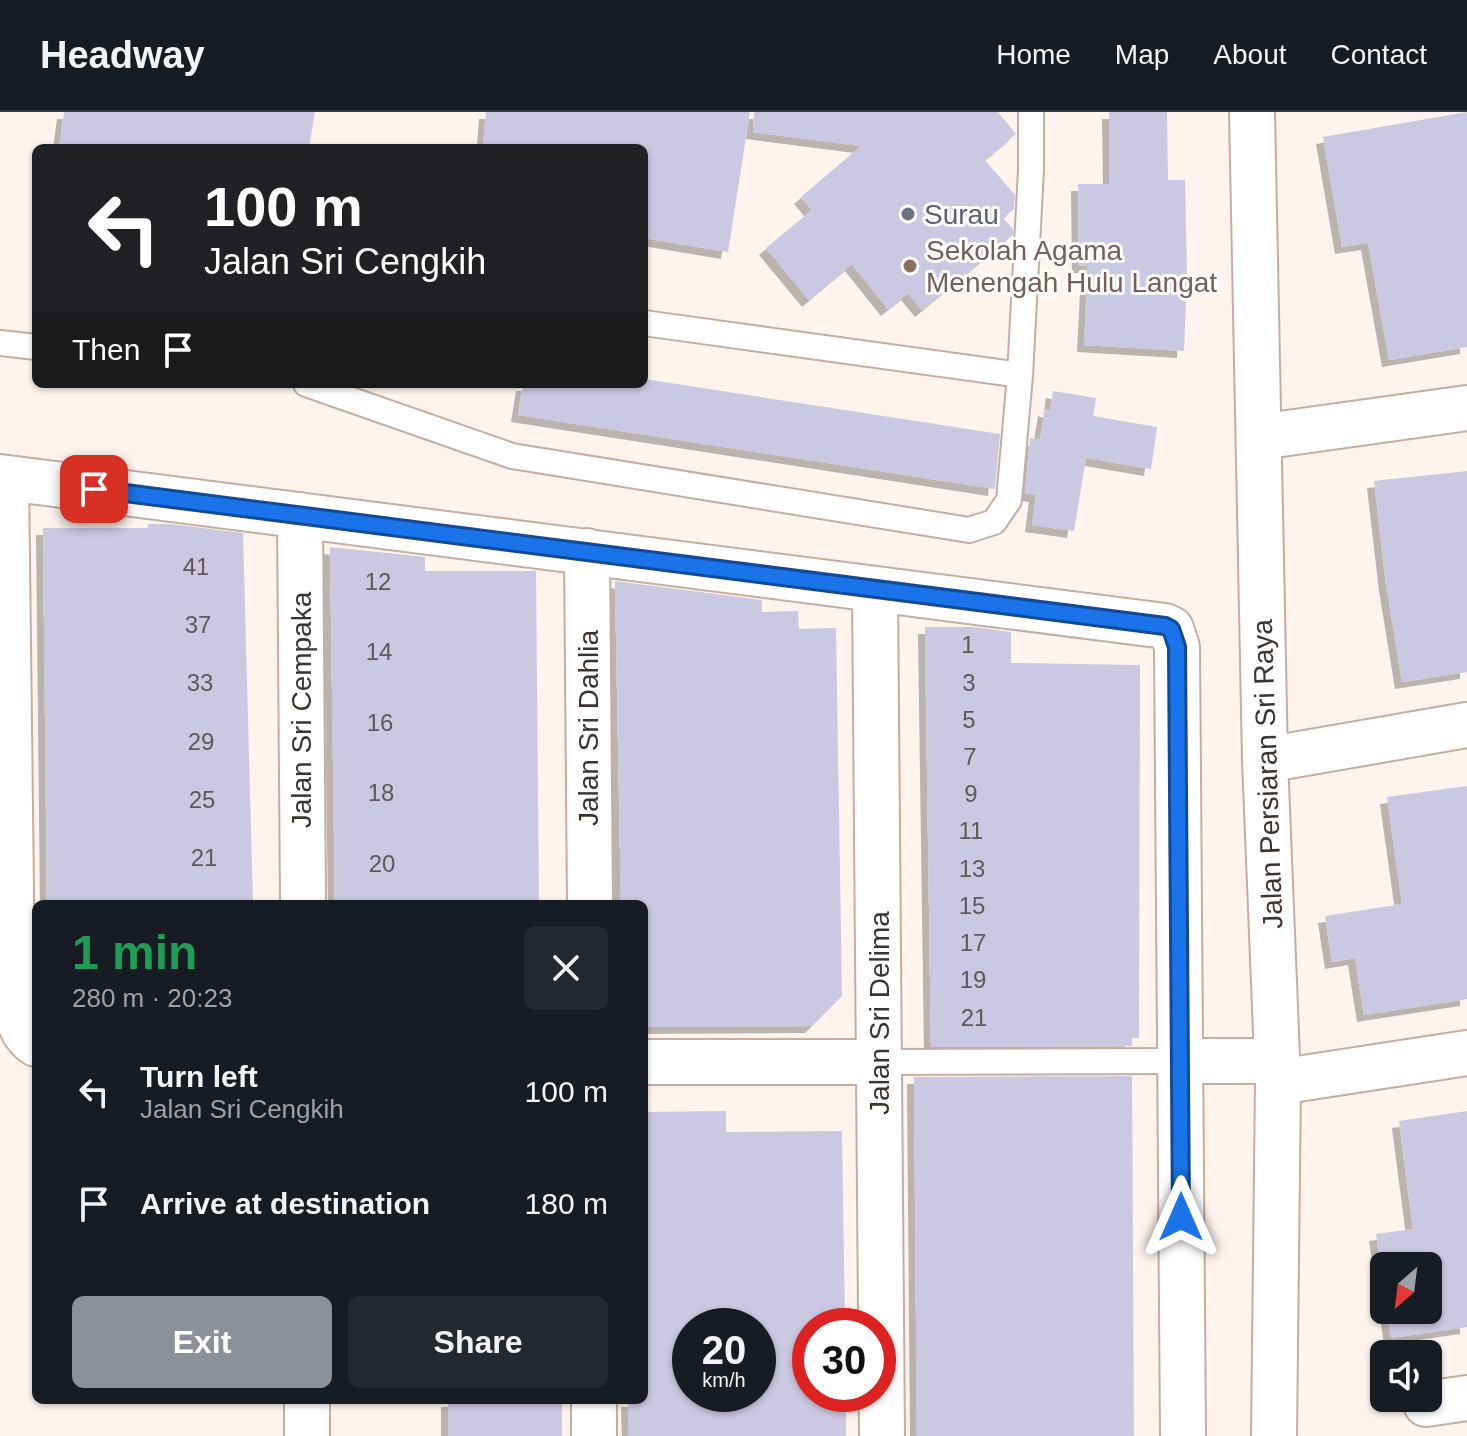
<!DOCTYPE html>
<html lang="en">
<head>
<meta charset="utf-8">
<style>
  :root { --surface:#171b24; --page:#242831; --text:#f1f3f6; --muted:#9ea1a6; --line:#363941; --accent:#8c9099 }
  body { margin:0; font-family:Arial,sans-serif; background:var(--page); color:var(--text); height:100vh; display:flex; flex-direction:column; font-size:30px; white-space:nowrap }
  * { box-sizing:border-box; margin:0 }
  p { font-size:26px; color:var(--muted) }
  .icon { flex:none; width:44px; height:44px; fill:none; stroke:currentColor; stroke-width:2; stroke-linecap:round; stroke-linejoin:round }
  .map { position:relative; flex:1; overflow:hidden }
  .details { position:absolute; left:32px; top:788px; width:616px; height:504px; display:flex; flex-direction:column; background:var(--surface); border-radius:12px; box-shadow:0 2px 6px #0004 }
  .details>* { flex:none }
  .banner { position:absolute; left:32px; top:32px; width:616px; height:244px; border-radius:12px; box-shadow:0 2px 6px #0004; background:#202124; color:#fff; overflow:hidden }
  .needle { width:52px; rotate:208deg }
  .fabs { position:absolute; left:1370px; top:1140px; display:grid; gap:16px }
  .fabs a { display:grid; place-items:center; width:72px; height:72px; border-radius:12px; background:var(--surface); box-shadow:0 2px 6px #0004; font-size:40px }
  .speed { position:absolute; left:672px; top:1196px; display:flex; gap:16px; font-size:40px; font-weight:700; text-align:center }
  .speed>* { display:grid; place-content:center; width:104px; height:104px; border-radius:50%; background:var(--surface); box-shadow:0 2px 6px #0004; line-height:1 }
  .speed small { font-size:20px; font-weight:400 }
  .speed .limit { border:12px solid #d22; background:#fff; color:#111 }
  .pin { position:absolute; display:grid; place-items:center; width:68px; height:68px; color:#fff; margin:-34px; border-radius:16px; box-shadow:0 4px 12px #0006 }
  .me { position:absolute; width:88px; margin:-44px; rotate:0deg; stroke-linejoin:round; filter:drop-shadow(0 0 6px #0008) }
  .turn { display:flex; align-items:center; gap:28px; height:168px; padding:0 40px; font-size:36px }
  .turn .icon { width:104px; height:104px; stroke-width:2.5 }
  .turn b { display:block; font-size:56px; line-height:68px }
  .then { display:flex; align-items:center; height:76px; padding:0 40px; background:#0003; gap:16px; font-size:30px }
  .round { display:grid; place-items:center; flex:none; width:84px; height:84px; border-radius:12px; background:var(--page) }
  .headline { display:flex; align-items:center; justify-content:space-between; height:136px; padding:0 40px }
  h1 { font-size:48px; font-weight:800; line-height:60px; color:#1e9e55 }
  .primary-button { display:flex; gap:16px; margin-top:auto; padding:16px 40px }
  .primary-button a { flex:1; height:92px; border-radius:12px; background:var(--accent); color:#fff; font-size:32px; font-weight:800; line-height:92px; text-align:center }
  .primary-button a+a { background:var(--page); color:var(--text) }
  ul { padding:0; list-style:none }
  li { display:flex; align-items:center; gap:24px; height:112px; padding:0 40px }
  li div { flex:1 }
  li b { display:block; font-size:30px }
  li em { font-style:normal }
  header { display:flex; align-items:center; gap:48px; box-sizing:border-box; height:112px; padding:0 40px; background:var(--surface); border-bottom:2px solid var(--line) }
  header strong { font-size:38px }
  nav { display:flex; gap:44px; margin-inline-start:auto; font-size:28px }
  .map>svg:first-child { display:block }
  .building { fill:#cbc8e1; fill-rule:evenodd; filter:url(#shadow) }
  .lines { fill:none; stroke-linecap:round; stroke-linejoin:round }
  .service-casing { stroke:#c5ae9f; stroke-width:28 }
  .minor-casing { stroke:#c5ae9f; stroke-width:48 }
  .tertiary-casing { stroke:#c5ae9f; stroke-width:48 }
  .service { stroke:#fff; stroke-width:24 }
  .minor { stroke:#fff; stroke-width:44 }
  .tertiary { stroke:#fff; stroke-width:44 }
  .route-casing { stroke:#114b97; stroke-width:20 }
  .route { stroke:#1a73e8; stroke-width:14 }
  .worship-dot { fill:#6b7280; stroke:#fff; stroke-width:3 }
  .education-dot { fill:#8d6e63; stroke:#fff; stroke-width:3 }
  .labels { text-anchor:middle; stroke-width:6; stroke-linejoin:round; paint-order:stroke }
  .number-label { font-size:24px; fill:#60585a }
  .worship-label { font-size:28px; fill:#5b616d; stroke:#fff; text-anchor:start }
  .education-label { font-size:28px; fill:#785e54; stroke:#fff; text-anchor:start }
  .street-label { font-size:28px; fill:#3d332d; stroke:#fff }
</style>
</head>
<body>
<header>
<strong>Headway</strong>
<nav><a>Home</a><a>Map</a><a>About</a><a>Contact</a></nav>
</header>
<div class="map">
<svg width="1467" height="1324" viewBox="0 0 1467 1324">
  <defs>
    <filter id="shadow"><feDropShadow dx="-7" dy="7" stdDeviation="0" flood-color="#0004"/></filter>
  </defs>
  <rect width="100%" height="100%" fill="#fef4ed"/>
  <path class="building" d="M64,0H315L309,36H59Z
    M486,0H750L728,140L644,126V36H483Z
    M754,0H998L1016,22L985,48L1015,83L1014,97L1003,106L1013,117V123L922,198L908,181L888,197L852,152L809,188L766,136L812,98L801,85L861,34L753,20Z
    M1109,0H1167L1168,68H1185L1187,161L1184,239L1084,233L1088,154H1079L1078,72H1110Z
    M1467,0V235L1389,248L1368,131L1342,135L1323,25Z
    M644,267L1000,322L995,377L518,303L523,272H644Z
    M1053,279L1096,286L1093,304L1157,315L1151,357L1086,346L1074,419L1032,413L1036,383L1025,381L1030,326L1040,328L1045,297L1050,299Z
    M1467,359V560L1402,570L1386,472L1374,369Z
    M148,412H170L243,421L253,792H47L43,416H148Z
    M330,435L425,445V459H536L539,792H335Z
    M615,469L762,488V500L798,499L799,517L836,516L842,884L812,914L644,915V792H621Z
    M925,515H974L1011,520V551L1140,553L1139,926H1132V934L931,935Z
    M1467,674V887L1364,903L1355,846L1332,850L1325,804L1402,792L1387,685Z
    M1132,964L1134,1324H917L914,965Z
    M726,999V1020L842,1019L845,1214H810V1282H846V1324H629L628,1288H644V1000ZM690,1214H758V1282H690Z
    M1467,999V1215L1391,1226L1387,1198H1428V1154H1384V1176L1376,1122L1413,1117L1399,1009Z
    M448,1288H562V1324H448Z"/>
  <g class="lines">
    <g class="service-casing">
      <path id="service" d="M644,211L1020,263
        M0,231L36,235
        M306,272L512,344L969,418L994,410L1009,388L1020,263L1031,58V0
        M879,950L1180,949"/>
    </g>
    <g class="minor-casing">
      <path id="minor" d="M1259,325L1467,296
        M0,365L1165,514L1171,517L1177,535L1183,1324
        M6,366L12,859C15,884 13,917 36,932
        M300,403L303,792
        M587,439L590,792
        M875,477L882,1324
        M1265,648L1467,613
        M1180,949H1277
        M644,950H879
        M1278,970L1467,941
        M307,1288V1324
        M594,1288V1324
        M1426,1292L1467,1286"/>
    </g>
    <g class="tertiary-casing">
      <path id="tertiary" d="M1252,0L1265,648L1278,970L1274,1324"/>
    </g>
    <use href="#service" class="service"/>
    <use href="#minor" class="minor"/>
    <use href="#tertiary" class="tertiary"/>
  </g>
  <g class="lines">
    <g class="route-casing">
      <path id="route" d="M94,377L1165,514L1171,517L1177,535L1181,1105"/>
    </g>
    <use href="#route" class="route"/>
  </g>
  <circle class="worship-dot" cx="908" cy="102" r="8"/>
  <circle class="education-dot" cx="910" cy="154" r="8"/>
  <g class="labels">
    <g class="number-label">
      <text x="196" y="463">41</text>
      <text x="378" y="478">12</text>
      <text x="198" y="521">37</text>
      <text x="968" y="541">1</text>
      <text x="379" y="548">14</text>
      <text x="200" y="579">33</text>
      <text x="969" y="579">3</text>
      <text x="969" y="616">5</text>
      <text x="380" y="619">16</text>
      <text x="201" y="638">29</text>
      <text x="970" y="653">7</text>
      <text x="381" y="689">18</text>
      <text x="971" y="690">9</text>
      <text x="202" y="696">25</text>
      <text x="971" y="727">11</text>
      <text x="204" y="754">21</text>
      <text x="382" y="760">20</text>
      <text x="972" y="765">13</text>
      <text x="972" y="802">15</text>
      <text x="973" y="839">17</text>
      <text x="973" y="876">19</text>
      <text x="974" y="914">21</text>
    </g>
    <g class="worship-label">
      <text x="924" y="112">Surau</text>
    </g>
    <g class="education-label">
      <text x="926" y="148">Sekolah Agama<tspan x="926" dy="32">Menengah Hulu Langat</tspan></text>
    </g>
    <g class="street-label">
      <text transform="translate(301 598) rotate(-90)" y="10">Jalan Sri Cempaka</text>
      <text transform="translate(588 616) rotate(-90)" y="10">Jalan Sri Dahlia</text>
      <text transform="translate(1267 662) rotate(-92)" y="10">Jalan Persiaran Sri Raya</text>
      <text transform="translate(879 901) rotate(-90)" y="10">Jalan Sri Delima</text>
    </g>
  </g>
</svg>
<div class="fabs">
<a><svg class="needle" viewBox="-14 -14 28 28"><path d="M0-13l5 13h-10z" fill="#e53935"/><path d="M0 13l5-13h-10z" fill="#9ea1a6"/></svg></a>
<a><svg class="icon" aria-label="sound" viewBox="0 0 24 24"><path d="M4 9h4l5-4v14l-5-4H4zM17 9q2 3 0 6"/></svg></a>
</div>
<div class="speed"><div>20<small>km/h</small></div><div class="limit">30</div></div>
<div class="pin" style="left:94px;top:377px;background:#d93025"><svg class="icon" aria-label="arrive" viewBox="0 0 24 24"><path d="M6 21V4h12l-3 4 3 4H6"/></svg></div>
<svg class="me" style="left:1181px;top:1105px" viewBox="-20 -20 40 40"><path d="M0-17L14 15 0 8-14 15z" fill="#1a73e8" stroke="#fff" stroke-width="4"/></svg>
<div class="banner">
<div class="turn"><svg class="icon" aria-label="left" viewBox="0 0 24 24"><path d="M17 20v-9H6M10 6l-5 5 5 5"/></svg><div><b>100 m</b>Jalan Sri Cengkih</div></div>
<div class="then">Then<svg class="icon" aria-label="arrive" viewBox="0 0 24 24"><path d="M6 21V4h12l-3 4 3 4H6"/></svg></div>
</div>
<section class="details">
<div class="headline"><div><h1>1 min</h1><p>280 m · 20:23</p></div><a class="round"><svg class="icon" aria-label="close" viewBox="0 0 24 24"><path d="M6 6l12 12M18 6L6 18"/></svg></a></div>
<ul>
<li><svg class="icon" aria-label="left" viewBox="0 0 24 24"><path d="M17 20v-9H6M10 6l-5 5 5 5"/></svg><div><b>Turn left</b><p>Jalan Sri Cengkih</p></div><em>100 m</em></li>
<li><svg class="icon" aria-label="arrive" viewBox="0 0 24 24"><path d="M6 21V4h12l-3 4 3 4H6"/></svg><div><b>Arrive at destination</b></div><em>180 m</em></li>
</ul>
<div class="primary-button"><a>Exit</a><a>Share</a></div>
</section>
</div>
</body>
</html>
